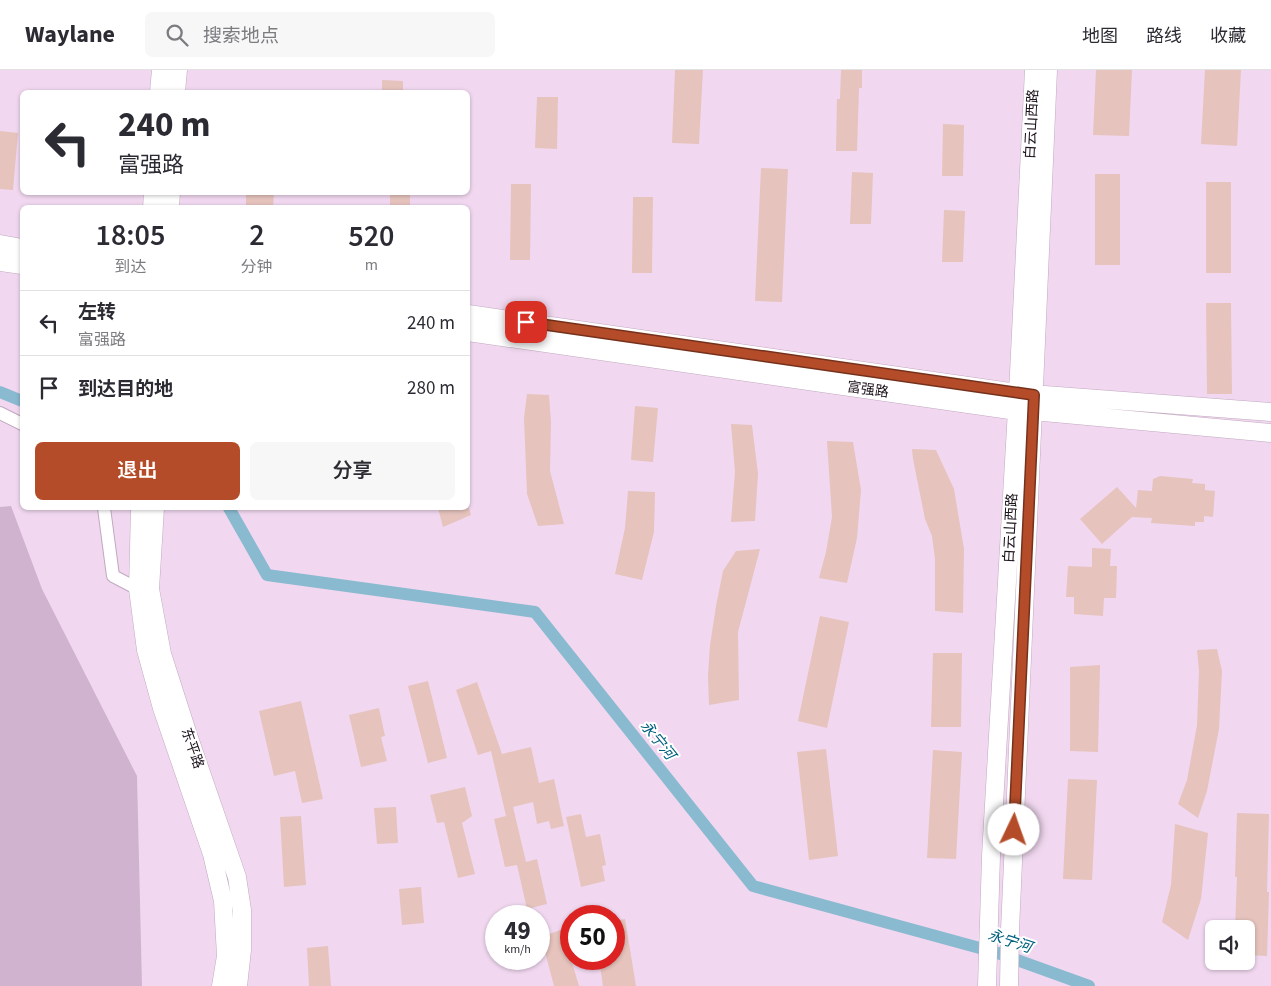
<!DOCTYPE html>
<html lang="zh">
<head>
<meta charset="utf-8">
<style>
  :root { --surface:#fff; --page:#f7f7f7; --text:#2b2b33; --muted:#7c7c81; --line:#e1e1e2; --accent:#b44c29 }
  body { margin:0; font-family:"Source Sans 3","Noto Sans SC",sans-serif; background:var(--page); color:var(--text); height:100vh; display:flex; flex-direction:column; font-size:19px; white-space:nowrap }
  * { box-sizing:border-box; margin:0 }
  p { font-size:16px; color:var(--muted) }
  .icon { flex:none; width:28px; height:28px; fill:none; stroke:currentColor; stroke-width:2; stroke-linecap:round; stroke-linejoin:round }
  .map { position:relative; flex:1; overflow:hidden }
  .sheet { position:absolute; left:20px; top:135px; width:450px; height:305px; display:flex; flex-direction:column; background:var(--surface); border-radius:8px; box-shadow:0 1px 4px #0004 }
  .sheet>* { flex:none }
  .hud { position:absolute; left:20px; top:20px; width:450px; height:105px; border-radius:8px; box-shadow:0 1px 4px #0004; background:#fff; color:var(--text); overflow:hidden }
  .controls { position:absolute; left:1205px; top:850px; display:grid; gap:10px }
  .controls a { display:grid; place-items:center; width:50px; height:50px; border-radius:8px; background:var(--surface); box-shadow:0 1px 4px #0004; font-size:25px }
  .speed { position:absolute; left:485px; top:835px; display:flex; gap:10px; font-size:25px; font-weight:700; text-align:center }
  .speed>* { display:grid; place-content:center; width:65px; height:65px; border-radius:50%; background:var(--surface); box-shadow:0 1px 4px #0004; line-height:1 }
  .speed small { font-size:12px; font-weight:400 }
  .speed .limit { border:8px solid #d22; background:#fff; color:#111 }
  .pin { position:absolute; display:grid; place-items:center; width:42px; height:42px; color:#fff; margin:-21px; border-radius:10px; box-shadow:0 2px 8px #0006 }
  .me { position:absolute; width:55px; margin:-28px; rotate:3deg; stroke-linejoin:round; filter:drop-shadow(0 0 4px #0008) }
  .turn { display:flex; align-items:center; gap:18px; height:105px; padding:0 15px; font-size:22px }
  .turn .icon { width:65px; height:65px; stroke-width:2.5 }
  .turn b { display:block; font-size:35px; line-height:42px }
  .eta { display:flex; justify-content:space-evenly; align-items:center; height:85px; text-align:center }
  .eta b { font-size:30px; font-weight:600; line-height:35px }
  .action { display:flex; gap:10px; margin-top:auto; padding:10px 15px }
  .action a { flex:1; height:58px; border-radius:8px; background:var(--accent); color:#fff; font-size:20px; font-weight:600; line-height:58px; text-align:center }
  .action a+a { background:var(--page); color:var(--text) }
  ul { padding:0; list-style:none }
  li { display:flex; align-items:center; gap:15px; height:65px; padding:0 15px; border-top:1px solid var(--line) }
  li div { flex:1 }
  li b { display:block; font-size:19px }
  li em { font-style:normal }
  header { display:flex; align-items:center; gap:30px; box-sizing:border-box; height:70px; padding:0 25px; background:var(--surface); border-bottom:1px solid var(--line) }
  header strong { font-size:24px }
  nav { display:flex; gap:28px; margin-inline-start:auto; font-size:18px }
  .search { width:350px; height:45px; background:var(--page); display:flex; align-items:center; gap:12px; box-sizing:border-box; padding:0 18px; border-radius:8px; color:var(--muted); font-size:19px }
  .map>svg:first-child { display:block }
  .green { fill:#d0b4cf }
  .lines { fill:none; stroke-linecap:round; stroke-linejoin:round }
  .canal { stroke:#8abad0; stroke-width:12 }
  .building { fill:#e6c3bd }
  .minor-casing { stroke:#c1a9bf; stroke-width:14 }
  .secondary-casing { stroke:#c1a9bf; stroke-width:19 }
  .minor { stroke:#fff; stroke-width:12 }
  .secondary { stroke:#fff; stroke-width:18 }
  .route-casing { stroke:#75311b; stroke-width:12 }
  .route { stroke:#b44c29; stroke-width:9 }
  .labels { text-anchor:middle; stroke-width:4; stroke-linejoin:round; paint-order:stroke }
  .street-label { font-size:14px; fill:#1c131b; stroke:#fff }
  .water-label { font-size:15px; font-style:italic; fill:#01607e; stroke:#fff }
</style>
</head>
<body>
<header>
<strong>Waylane</strong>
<div class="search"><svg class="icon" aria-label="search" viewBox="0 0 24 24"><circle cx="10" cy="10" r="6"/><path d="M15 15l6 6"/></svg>搜索地点</div>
<nav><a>地图</a><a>路线</a><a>收藏</a></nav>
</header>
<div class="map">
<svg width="1271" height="916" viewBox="0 0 1271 916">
  <rect width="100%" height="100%" fill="#f1d8f0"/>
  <path class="green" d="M11,436L42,519L137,706L142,916H0V437Z"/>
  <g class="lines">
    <path class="canal" d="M0,322L22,331
      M229,438L267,505L535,542L753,816L998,883L1089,916"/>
  </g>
  <path class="building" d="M675,0H703L699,74L672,73Z
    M841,0H862V18H859L857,81H836L837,29H840Z
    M1096,0H1132L1129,66L1093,65Z
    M1205,0H1241L1237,76L1201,74Z
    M382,10L403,11V22H382Z
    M537,27H558L557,79L535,78Z
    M943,54L964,55L963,106H942Z
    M0,61L18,63L13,120L0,119Z
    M761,98L788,99L782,232L755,231Z
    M852,102L873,103L871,154H850Z
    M1095,104H1120V195H1095Z
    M1206,112H1231V203H1206Z
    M511,114H531L530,190H510Z
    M246,122H274L273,138H246Z
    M390,122H410V138H390Z
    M633,127H653L652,203H632Z
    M944,140L965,141L963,192H942Z
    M1206,233H1231L1232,324H1207Z
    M527,324L549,325L551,352L550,401L564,454L538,456L527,424L524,348Z
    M635,336L658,338L653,392L631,390Z
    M731,354L752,355L758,404L755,451L731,452L735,402Z
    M827,371L853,372L861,420L857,468L847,513L819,508L826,482L832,447Z
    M912,379L936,380L954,419L964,479L963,543L935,541V489L932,466L925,449L913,389Z
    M1160,406L1193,409L1192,413L1205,414V420L1215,421L1213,447L1204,446V452H1195V456L1151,453L1152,448L1132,447L1102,474L1080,449L1117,417L1136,438L1138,420L1152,421L1153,409Z
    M628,421L655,422L654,462L642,510L615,504L625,458Z
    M438,438H469L471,445L443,457Z
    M1092,478L1111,479L1110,496H1117L1116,528H1104L1103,546L1074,544V527H1066L1068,496L1092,497Z
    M760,479L738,562L739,630L709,635L708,606L710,575L716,536L723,501L736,481Z
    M820,546L849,552L827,658L798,651Z
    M1217,579L1222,601L1219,659L1207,721L1198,748L1178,734L1187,710L1197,655L1199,601L1197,580Z
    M933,583H962L961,657H931Z
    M1100,595L1098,682L1070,681V597Z
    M428,611L447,688L428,693L408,616Z
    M477,612L502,684L531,677L539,713L554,709L564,756L551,759L549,751L537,754L533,732L513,737L526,792L537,789L547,834L527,839L517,795L505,797L494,749L506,746L491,681L478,685L456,620Z
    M301,631L323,729L302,733L295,701L274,706L259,641Z
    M379,638L385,666L381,667L387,691L361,697L349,645Z
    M826,679L838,786L809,790L797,682Z
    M933,680L962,682L956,789L927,788Z
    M1068,709L1097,710L1092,810L1063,809Z
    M465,717L472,746L462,753L475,804L458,808L444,752L437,753L430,725Z
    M396,737L398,773L377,774L374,738Z
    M1237,743L1269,744L1267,822H1269L1267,886L1246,885V859H1235L1237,807H1235Z
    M581,744L586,767L600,764L606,795L602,796L605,811L581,817L566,747Z
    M301,746L306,815L284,817L280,747Z
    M1175,754L1208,763L1201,829L1188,870L1162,852L1171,815Z
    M421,817L424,853L402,855L399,819Z
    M625,849L636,916H603L599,889H614V851Z
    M563,859L571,889L579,916H554L541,867Z
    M328,876L331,916H309L307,878Z"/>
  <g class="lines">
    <g class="minor-casing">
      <path id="minor" d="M0,343L22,354
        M104,438L113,506L138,519"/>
    </g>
    <g class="secondary-casing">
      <path id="secondary" d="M159,22L161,0
        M176,22L178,0
        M152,138L153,122
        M170,138L171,122
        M0,174L22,178
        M0,192L22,195
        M468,244L1018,323L1271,342
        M468,262L1017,341H1033L1271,363
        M140,438L138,519L146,580L162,638L212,784L223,831L226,886L221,916
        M155,438L150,519L162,584L188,665L237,807L242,840V880L238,916
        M987,916L991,786L1018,323L1034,0
        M1009,916L1010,860L1048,0"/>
    </g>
    <use href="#minor" class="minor"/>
    <use href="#secondary" class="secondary"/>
  </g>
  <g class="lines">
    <g class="route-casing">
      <path id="route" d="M526,252L1034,325L1014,760"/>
    </g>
    <use href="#route" class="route"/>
  </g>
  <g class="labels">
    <g class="street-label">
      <text transform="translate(1031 54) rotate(-87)" y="5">白云山西路</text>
      <text transform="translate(868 319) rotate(8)" y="5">富强路</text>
      <text transform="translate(1010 458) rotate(-87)" y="5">白云山西路</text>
      <text transform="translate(193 678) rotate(71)" y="5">东平路</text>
    </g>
    <g class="water-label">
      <text transform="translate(658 670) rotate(51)" y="5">永宁河</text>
      <text transform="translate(1010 871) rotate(18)" y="5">永宁河</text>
    </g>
  </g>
</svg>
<div class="controls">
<a><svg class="icon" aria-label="sound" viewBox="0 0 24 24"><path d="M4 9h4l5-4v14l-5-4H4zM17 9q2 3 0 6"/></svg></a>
</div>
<div class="speed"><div>49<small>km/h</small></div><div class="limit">50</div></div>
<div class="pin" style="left:526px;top:252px;background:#d93025"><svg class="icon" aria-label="arrive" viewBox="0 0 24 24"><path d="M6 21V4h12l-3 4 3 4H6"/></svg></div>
<svg class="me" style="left:1014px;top:760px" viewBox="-20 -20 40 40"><circle r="19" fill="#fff"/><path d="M0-13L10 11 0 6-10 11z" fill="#b44c29"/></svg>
<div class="hud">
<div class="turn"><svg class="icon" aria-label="left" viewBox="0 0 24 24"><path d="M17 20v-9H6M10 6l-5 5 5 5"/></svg><div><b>240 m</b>富强路</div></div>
</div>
<section class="sheet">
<div class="eta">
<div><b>18:05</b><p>到达</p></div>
<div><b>2</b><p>分钟</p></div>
<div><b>520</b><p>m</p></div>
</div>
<ul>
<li><svg class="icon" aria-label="left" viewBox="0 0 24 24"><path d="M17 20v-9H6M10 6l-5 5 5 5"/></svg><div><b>左转</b><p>富强路</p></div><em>240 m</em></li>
<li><svg class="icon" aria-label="arrive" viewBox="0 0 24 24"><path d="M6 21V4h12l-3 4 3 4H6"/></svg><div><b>到达目的地</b></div><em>280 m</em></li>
</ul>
<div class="action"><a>退出</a><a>分享</a></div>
</section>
</div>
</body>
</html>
